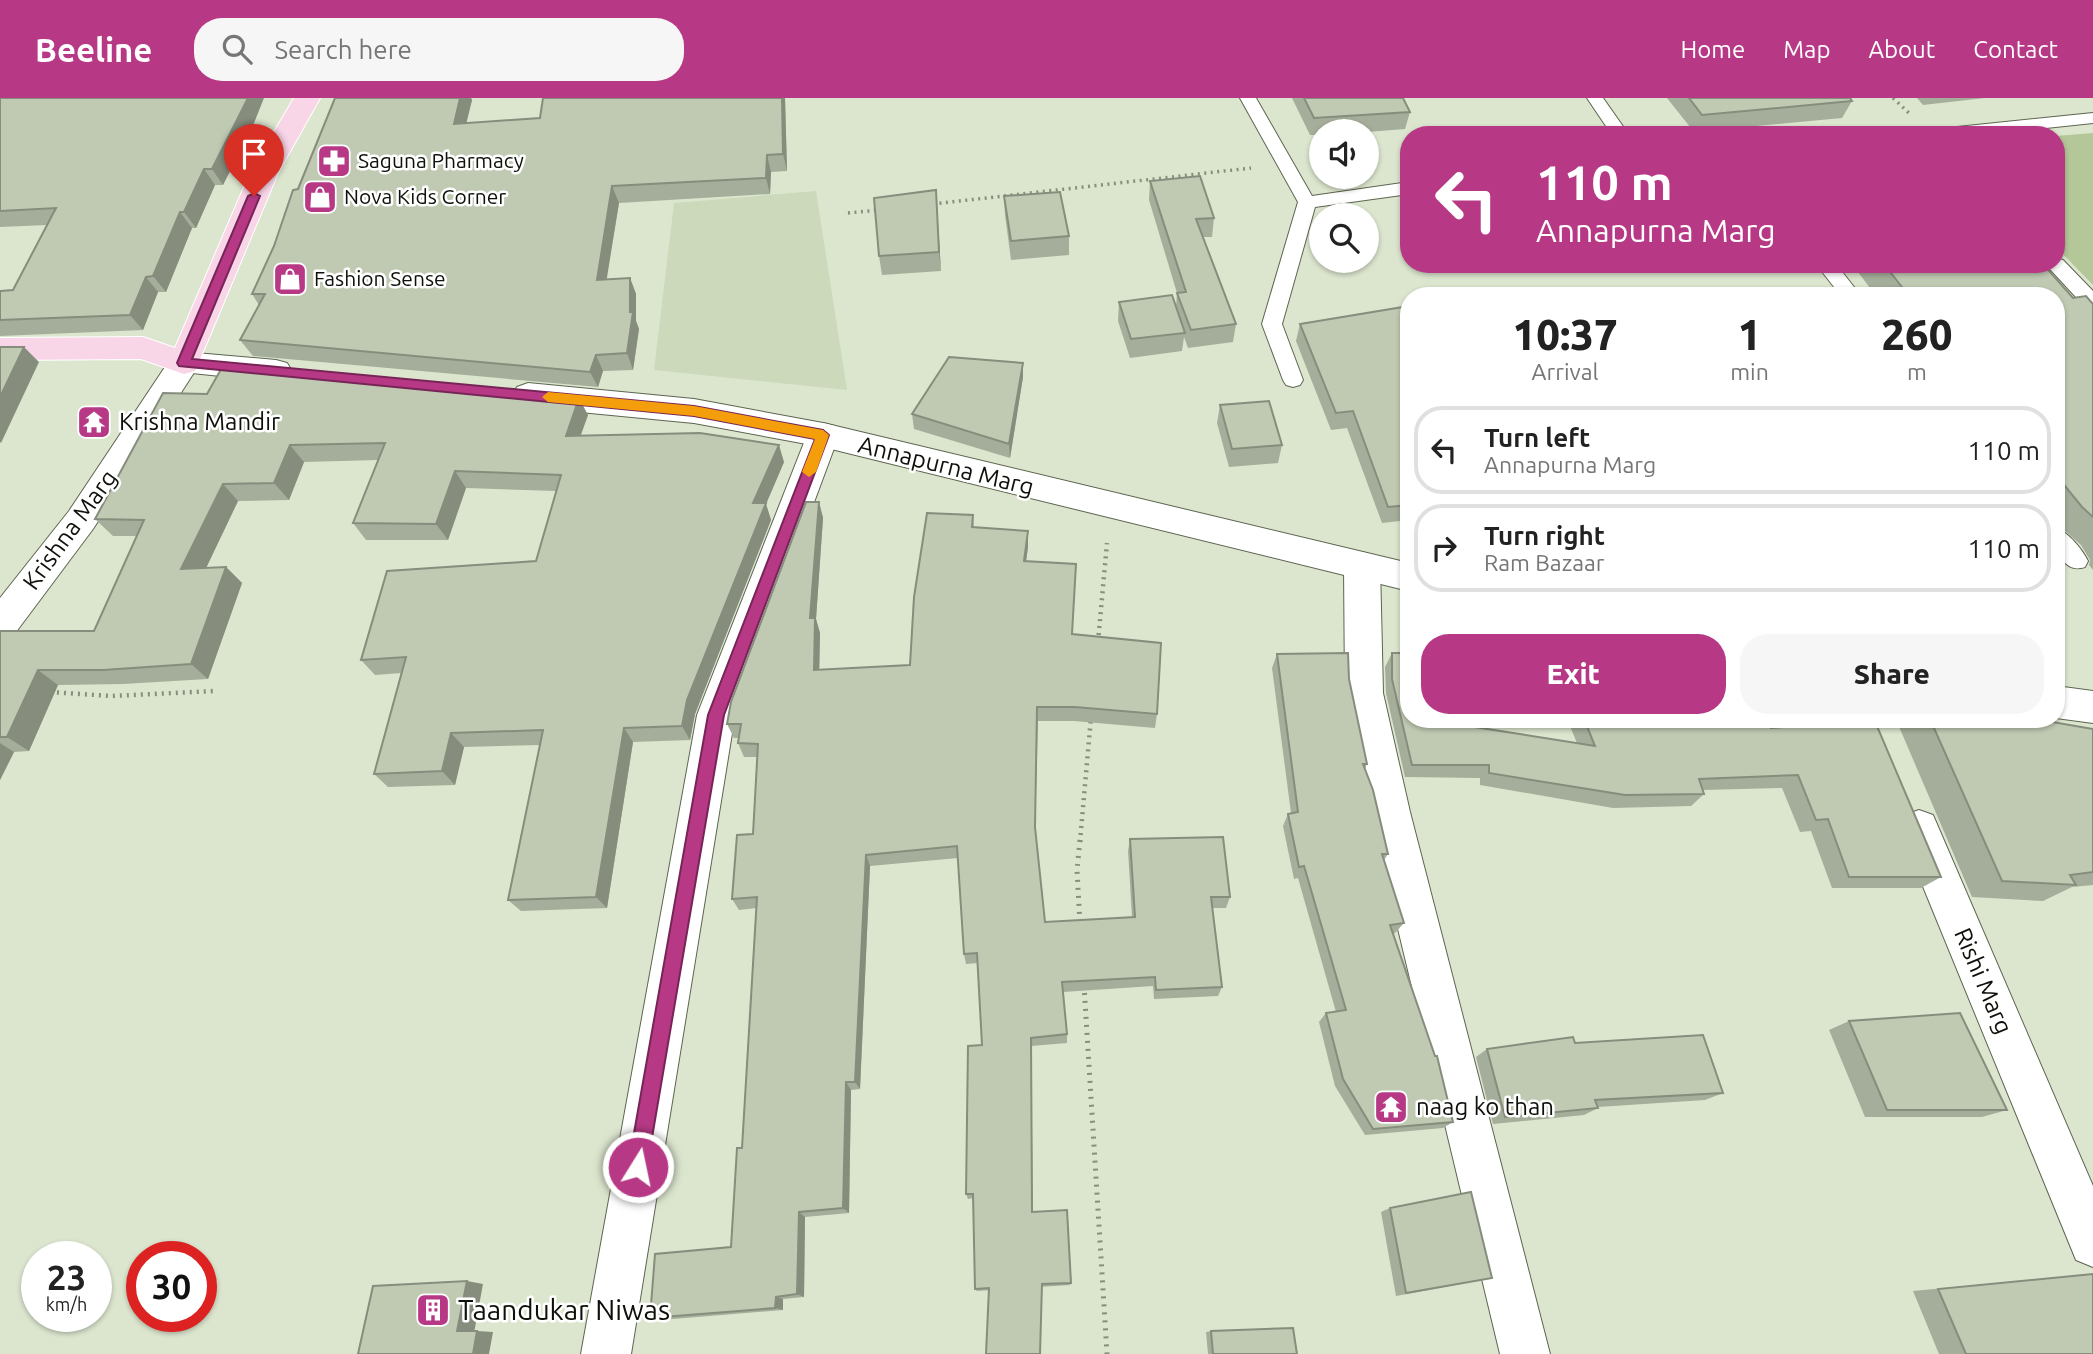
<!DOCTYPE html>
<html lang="en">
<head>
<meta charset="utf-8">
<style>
  :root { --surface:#fff; --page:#f6f6f6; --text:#222; --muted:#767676; --line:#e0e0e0; --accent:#b73986 }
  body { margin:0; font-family:Ubuntu,sans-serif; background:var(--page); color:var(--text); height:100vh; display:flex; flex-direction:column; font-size:26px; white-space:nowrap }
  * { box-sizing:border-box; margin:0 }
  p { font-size:23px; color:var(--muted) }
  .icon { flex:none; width:38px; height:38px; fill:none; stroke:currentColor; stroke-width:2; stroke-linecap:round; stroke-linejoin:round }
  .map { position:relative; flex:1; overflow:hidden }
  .details { position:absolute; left:1400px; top:189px; width:665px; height:441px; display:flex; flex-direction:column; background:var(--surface); border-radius:28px; box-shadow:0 2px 5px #0004 }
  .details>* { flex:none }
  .guide { position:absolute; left:1400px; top:28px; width:665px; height:147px; border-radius:28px; box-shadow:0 2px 5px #0004; background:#b73986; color:#fff; overflow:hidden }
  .tools { position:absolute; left:1309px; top:21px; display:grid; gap:14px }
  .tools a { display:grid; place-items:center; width:70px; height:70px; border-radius:50%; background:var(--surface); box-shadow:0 2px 5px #0004; font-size:35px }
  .speed { position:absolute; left:21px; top:1143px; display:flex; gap:14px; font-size:35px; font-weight:700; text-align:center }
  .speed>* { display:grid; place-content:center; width:91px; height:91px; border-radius:50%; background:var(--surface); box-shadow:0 2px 5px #0004; line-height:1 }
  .speed small { font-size:18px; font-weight:400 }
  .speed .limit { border:10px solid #d22; background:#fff; color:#111 }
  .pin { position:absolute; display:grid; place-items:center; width:60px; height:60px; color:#fff; margin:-72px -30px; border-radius:50% 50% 50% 0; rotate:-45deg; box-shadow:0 0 7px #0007 }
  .pin .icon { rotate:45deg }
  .me { position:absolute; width:77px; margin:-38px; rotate:10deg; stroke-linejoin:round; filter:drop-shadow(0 0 5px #0008) }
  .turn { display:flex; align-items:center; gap:24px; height:147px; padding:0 21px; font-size:32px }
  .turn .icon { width:91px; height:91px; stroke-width:2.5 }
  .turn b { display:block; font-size:49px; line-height:60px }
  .eta { display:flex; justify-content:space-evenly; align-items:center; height:119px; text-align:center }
  .eta b { font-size:42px; font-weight:800; line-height:49px }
  .primary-button { display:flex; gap:14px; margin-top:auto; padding:14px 21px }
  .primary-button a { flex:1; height:80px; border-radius:28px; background:var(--accent); color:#fff; font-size:28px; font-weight:800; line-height:80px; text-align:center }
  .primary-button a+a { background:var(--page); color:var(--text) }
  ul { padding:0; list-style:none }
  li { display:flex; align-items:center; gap:21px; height:88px; margin:0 14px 10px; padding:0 7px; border:4px solid var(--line); border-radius:28px }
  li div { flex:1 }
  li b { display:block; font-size:26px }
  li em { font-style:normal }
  header { display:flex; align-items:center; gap:42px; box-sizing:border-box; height:98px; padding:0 35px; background:var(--accent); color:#fff }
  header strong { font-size:33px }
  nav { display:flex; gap:38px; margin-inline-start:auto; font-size:24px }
  .search { width:490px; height:63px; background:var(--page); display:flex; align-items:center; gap:18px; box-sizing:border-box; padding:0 24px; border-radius:28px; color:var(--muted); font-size:26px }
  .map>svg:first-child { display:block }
  .built { fill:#cdd9bb }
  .green { fill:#b4c798 }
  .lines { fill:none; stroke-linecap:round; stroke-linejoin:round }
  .service-casing { stroke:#5d6550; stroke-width:2 }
  .minor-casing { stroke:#5d6550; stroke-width:2 }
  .secondary-casing { stroke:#5d6550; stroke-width:2 }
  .primary-casing { stroke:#fff; stroke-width:2 }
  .path-far2 { stroke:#868e7d; stroke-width:3.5; stroke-dasharray:2 4.5; stroke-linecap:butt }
  .path-far1 { stroke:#868e7d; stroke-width:4.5; stroke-dasharray:2 5; stroke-linecap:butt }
  .path { stroke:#868e7d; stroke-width:5; stroke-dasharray:2 6; stroke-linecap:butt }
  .service { fill:#fff; fill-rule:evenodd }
  .minor { fill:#fff; fill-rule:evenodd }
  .secondary { fill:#fff; fill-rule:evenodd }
  .primary { fill:#f8d5e7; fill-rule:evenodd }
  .wall { fill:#a5ae9a }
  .shaded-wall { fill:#868d7d }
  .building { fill:#c0cab3; stroke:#868d7d; stroke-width:2 }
  .route { fill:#b73986; stroke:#772557; stroke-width:2 }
  .slow { fill:#f59e0b }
  .labels { text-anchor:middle; stroke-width:5; stroke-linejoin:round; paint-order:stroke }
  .far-poi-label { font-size:21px; fill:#0d1109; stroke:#fff; text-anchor:start }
  .poi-label { font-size:24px; fill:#0d1109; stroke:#fff; text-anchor:start }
  .street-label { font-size:24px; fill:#0d1109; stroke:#fff }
  .near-poi-label { font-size:28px; fill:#0d1109; stroke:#fff; text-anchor:start }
</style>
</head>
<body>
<header>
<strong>Beeline</strong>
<div class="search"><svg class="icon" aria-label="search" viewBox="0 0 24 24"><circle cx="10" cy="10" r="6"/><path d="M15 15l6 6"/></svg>Search here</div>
<nav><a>Home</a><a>Map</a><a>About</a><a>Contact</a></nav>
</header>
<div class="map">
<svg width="2093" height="1256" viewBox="0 0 2093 1256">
  <rect width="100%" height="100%" fill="#dce6ce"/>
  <path class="built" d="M816,93L847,292L654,272L674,105Z"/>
  <path class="green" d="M2093,35V187L2056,149V38Z"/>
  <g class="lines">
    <g class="service-casing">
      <path id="service" d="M1240,0H1256L1312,98L1409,84V96L1315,109L1282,226L1303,282L1300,287L1293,289L1286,287L1283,282L1262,226L1298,104Z
        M1587,0H1603L1629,37H1612Z
        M2093,15V25L1981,37H1920L1928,32Z
        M2056,160L2063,162L2093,193V212L2086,210L2049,170L2047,166H2056Z
        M1816,166H1836L1861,198H1841Z
        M2056,430C2069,435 2082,451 2088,463L2085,469C2070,474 2065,465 2056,454Z"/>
    </g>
    <g class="minor-casing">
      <path id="minor" d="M184,254L195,257L200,265L195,273L93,431L13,538L0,542V500L69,413L173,257Z
        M823,325L835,328L839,337L735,617L631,1256H581L697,617L807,337L811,328Z
        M1362,454L1375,458L1380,468L1383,595L1410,714L1550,1256H1500L1370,714L1345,595L1344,468L1349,458Z
        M1919,712L1933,717L2093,1088V1169L2076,1162L1899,730L1905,717Z"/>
    </g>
    <g class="secondary-casing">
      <path id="secondary" d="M184,254L276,262L287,265L292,273L287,281L276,284L173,273L168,265L173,257Z
        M528,285L694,301L823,325L1409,465V493L823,349L694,325L528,309L517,305L512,297L517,289Z
        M2056,588L2093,593V625L2056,620Z"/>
    </g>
    <g class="primary-casing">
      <path id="primary" d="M294,0H320L278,75L195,273L184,276L141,261L0,262V240L143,239L175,250L250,75Z"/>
    </g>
    <path class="path-far2" d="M1893,0L1910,16
      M933,106L1251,70
      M848,115L879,112"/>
    <path class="path-far1" d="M1098,544L1107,445
      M50,594L111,598L215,593
      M1080,744L1091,619"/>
    <path class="path" d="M1080,742L1077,772L1080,826
      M1084,887L1107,1256"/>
    <use href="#service" class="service"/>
    <use href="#minor" class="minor"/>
    <use href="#secondary" class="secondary"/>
    <use href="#primary" class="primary"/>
  </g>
  <path class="wall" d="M0,0L254,25L223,87H215L196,130H192L166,194H158L143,232L0,238V193L13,192L47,127L0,129Z
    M335,0H471L472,2L466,25L540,20L543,0H785L787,73L771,74L770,96L619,105L606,181L630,180L636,196V223L639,231L633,272L603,273L598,289L253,258L240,242L259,207L252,196L274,148Z
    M1292,0H1403L1410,14L1405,31L1367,34L1321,33V37H1310Z
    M1667,0H1850L1852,3L1842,20L1694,34Z
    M1917,0H1985L1923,7Z
    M1150,83L1214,120L1212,139H1203L1236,226L1233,244L1188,250L1184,239L1182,253L1130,260L1118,223L1119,204L1176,209L1177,195L1149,102Z
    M936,92L941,173L882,177L879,158Z
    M1004,98L1069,138V157L1011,162L1005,117Z
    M1852,166H2043L2073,200L2093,206V472L2089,467L2090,462L2081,447L2056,425V198H1876Z
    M1409,208V422L1382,425L1347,330L1331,332L1296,243L1300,226Z
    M1023,265V279L1010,360L914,331L912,316Z
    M163,295L588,317L581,337L784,364L766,406L771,422L695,616L690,642L633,644L607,810L521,813L508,802L540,647L464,649L455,687L388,689L374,676L401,575L375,577L361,562L536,463L556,393L466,390L448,442H366L353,425L378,362L304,364L289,402L238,403L206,470L226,469L242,485L208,581L123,586L58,587L29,653L14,654L0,682V533H94L137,438H113L95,421Z
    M1220,307L1282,347L1278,365L1229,369L1217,325Z
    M819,404L823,420L816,521L820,535L819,572L910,567L973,417L974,429L1028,449L1026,463L1072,536L1157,616L1155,630L1074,623H1038L1035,733L1045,824L1132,819L1128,753L1130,741L1230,799L1226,810H1212L1222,889L1218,898L1154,901L1153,888L1063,894L1067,936V945L1031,948L1033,1114L1071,1185L1070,1187L977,1193L975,1191L973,1100L968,1101L966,1096L982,947L978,865L966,866L964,856L958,760L870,768L860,991L851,992L849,1115L805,1119L804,1199L783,1201V1212L661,1222L650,1220L731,1149L742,1050L756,810L739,812L732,801L753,736L757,659H744L738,645L739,640H734L727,626Z
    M1392,555L1409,621L1475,629L1577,645L1567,621H1768L1771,630L1941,779L1921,790H1832L1811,733L1800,734L1782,690L1703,692L1704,696L1691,708L1613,710L1480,687V680L1405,679L1386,595L1385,569Z
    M1277,556L1349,581L1367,666L1365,671L1388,756L1384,762L1404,825L1395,835L1393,836L1453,1024L1443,1030L1365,1037L1335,988L1319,924L1326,915L1336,914L1298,780L1294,781L1283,728L1288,716L1291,715L1272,570Z
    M1901,621H2035L2093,631V787L2072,789L2043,803L1972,799L1897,624Z
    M1849,923L2007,1012L1982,1019H1865L1829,932Z
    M1575,945L1723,995L1705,1002L1598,1009V1010L1584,1017L1493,1026L1476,959L1487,951Z
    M1390,1110L1492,1180L1396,1198L1381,1114Z
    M2093,1176V1256H1939L1913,1193Z
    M1211,1233L1297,1256H1208L1206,1234Z"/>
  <path class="shaded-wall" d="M248,0H264L254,25L223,87L212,71Z
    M460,0H471L472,2L462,43L454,26Z
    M782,0H785L787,73L783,56Z
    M767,57L771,74L770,96L766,80Z
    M204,71L215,87L196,130L184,114Z
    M612,88L619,105L604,198L597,182Z
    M936,92L937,111L941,173L939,154Z
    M180,114L192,130L166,194L153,178Z
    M146,179L158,194L143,232L130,217Z
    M630,180L636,196V223L639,231L633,272L627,255L630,214Z
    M24,249L39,264L1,345L0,344V299Z
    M596,257L603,273L598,289L590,274Z
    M1023,265V279L1010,360L1009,346Z
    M579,300L588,317L574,355L566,338Z
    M290,347L304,364L289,402L274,385Z
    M779,347L784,364L766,406L771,422L695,616L690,642L682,628L687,602L753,405Z
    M455,373L466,390L448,442L436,426Z
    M223,386L238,403L198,487L181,471Z
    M819,404L823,420L816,521L820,535L819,587L814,572L810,520Z
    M1028,433V449L1024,478V463Z
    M226,469L242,485L208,581L191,566Z
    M38,572L58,587L29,653L7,639Z
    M624,630L633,644L607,810L596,799Z
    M451,635L464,649L455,687L442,673Z
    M0,645L14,654L0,682Z
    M866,757L870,768L860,991L855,984Z
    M846,984L851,992L849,1115L843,1110Z
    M799,1114L805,1119L804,1199L797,1196Z
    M467,1183L483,1186L474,1235L457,1233Z
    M776,1199L783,1201V1212L775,1210Z
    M477,1233L493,1234L489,1256H473Z"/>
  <path class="building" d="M0,0H248L212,71H204L184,114H180L153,178L146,179L130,217L0,222V193L13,192L56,110L0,113Z
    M335,0H460L454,26L540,20L543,0H782L783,56L767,57L766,80L612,88L597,182L630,180V214H633L627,255L596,257L590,274L240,242L265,196H252L274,148L293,92L298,91Z
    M1304,0H1403L1410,14L1314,20Z
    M1689,0H1850L1852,3L1702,17Z
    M1200,78L1214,120L1196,121L1236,226L1191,232L1177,195L1186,194L1150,83Z
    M936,92L939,154L879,158L874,100Z
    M1060,94L1069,138L1011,143L1004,98Z
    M1884,166H2043L2073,200L2086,198L2093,206V419L2082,409L2056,377V198H1909Z
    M1172,197L1185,235L1131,241L1119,204Z
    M1409,208V407L1388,409L1353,313L1336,315L1300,226Z
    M0,249H24L0,299Z
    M949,259L1023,265L1009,346L912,316Z
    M224,266L579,300L566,338L700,335L779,347L753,405H766L687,602L682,628L624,630L596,799L508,802L543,632L451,635L442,673L374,676L406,559L361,562L387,473L536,463L561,377L455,373L436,426L353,425L385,345L290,347L274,385L223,386L181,471L226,469L191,566L103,572H38L7,639H0V533H94L144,422L95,421L163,295L207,296Z
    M1269,303L1282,347L1232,351L1220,307Z
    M806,404H819L810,520H815L814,572L910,567L914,499L927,415L973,417L972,429L1028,433L1024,463L1076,466L1072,536L1161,545L1157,616L1075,609H1037L1035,729L1045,824L1135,819L1130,741L1223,739L1230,799H1211L1222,889L1156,892L1155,879L1062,884L1067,936L1031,940L1032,1114L1067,1112L1071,1185L1042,1186L1040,1256H986L989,1190L975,1191L973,1096H966L968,948L982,947L977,855L964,856L957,748L866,757L855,984H846L843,1110L799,1114L797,1196L776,1199L775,1210L650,1220L655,1156L731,1149L737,1050H742L757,799L732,801L737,737L753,736L758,646L738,645L741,626H727L731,604Z
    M1348,555L1349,581L1367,666H1363L1373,692L1388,756H1382L1404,825L1390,827L1435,958H1437L1453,1024L1373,1031L1343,981L1326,915L1346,912L1304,768L1299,769L1288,716L1298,714L1277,556Z
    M1392,555H1408L1409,621H1473L1475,629L1595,648L1584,621H1768L1771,630L1874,621L1941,779H1849L1828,721L1816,722L1798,677L1699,681L1704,696L1625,697L1489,675V667H1412L1392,581Z
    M1930,621H2035L2093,631V774L2070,777L2076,787L2002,783Z
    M1960,915L2007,1012H1887L1849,923Z
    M1703,937L1723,995L1595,1002L1598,1010L1505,1019L1487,951L1573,939L1575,945Z
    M1471,1094L1492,1180L1406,1195L1390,1110Z
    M2093,1176V1256H1966L1938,1191Z
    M467,1183L457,1233H477L473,1256H358L373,1188Z
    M1293,1230L1297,1256H1213L1211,1233Z"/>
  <path class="route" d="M254,95L260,98L192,261L694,308L823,332L829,337L724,617L647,1069L645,1076L638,1079L631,1076L628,1069L708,617L815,341L694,318L179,268L177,265L248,98Z"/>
  <path class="slow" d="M548,294L694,308L823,332L829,337L816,374L809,379L802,374L815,341L694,318L548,304L542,299Z"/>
  <defs>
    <g id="pharmacy-square" transform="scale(1.75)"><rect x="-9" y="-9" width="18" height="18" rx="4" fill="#b73986" stroke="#fff"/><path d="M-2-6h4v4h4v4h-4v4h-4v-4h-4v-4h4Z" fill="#fff"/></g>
    <g id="shop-square" transform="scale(1.75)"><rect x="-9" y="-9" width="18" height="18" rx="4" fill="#b73986" stroke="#fff"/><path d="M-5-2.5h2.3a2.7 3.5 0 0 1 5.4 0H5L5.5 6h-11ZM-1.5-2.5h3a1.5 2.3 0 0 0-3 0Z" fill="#fff"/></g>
    <g id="temple-square" transform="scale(1.75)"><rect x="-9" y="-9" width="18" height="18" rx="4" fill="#b73986" stroke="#fff"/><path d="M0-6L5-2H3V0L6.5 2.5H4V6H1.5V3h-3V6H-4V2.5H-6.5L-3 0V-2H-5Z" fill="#fff"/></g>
    <g id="building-square" transform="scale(1.75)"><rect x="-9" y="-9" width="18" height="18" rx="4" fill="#b73986" stroke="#fff"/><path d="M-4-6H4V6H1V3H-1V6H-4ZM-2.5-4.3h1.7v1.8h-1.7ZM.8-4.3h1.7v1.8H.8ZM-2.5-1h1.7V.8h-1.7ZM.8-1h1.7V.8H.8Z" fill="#fff"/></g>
  </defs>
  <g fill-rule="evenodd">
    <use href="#pharmacy-square" x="334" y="63"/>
    <use href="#shop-square" x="320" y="99"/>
    <use href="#shop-square" x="290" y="181"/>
    <use href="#temple-square" x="94" y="324"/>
    <use href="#temple-square" x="1391" y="1009"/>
    <use href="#building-square" x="433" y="1212"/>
  </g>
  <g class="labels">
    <g class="far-poi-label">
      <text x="358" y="70">Saguna Pharmacy</text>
      <text x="344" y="106">Nova Kids Corner</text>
      <text x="314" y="188">Fashion Sense</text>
    </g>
    <g class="poi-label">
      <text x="119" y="332">Krishna Mandir</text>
      <text x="1416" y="1017">naag ko than</text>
    </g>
    <g class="street-label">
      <text transform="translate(946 368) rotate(14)" y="8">Annapurna Marg</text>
      <text transform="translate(70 432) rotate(-54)" y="8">Krishna Marg</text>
      <text transform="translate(1983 883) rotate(67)" y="8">Rishi Marg</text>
    </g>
    <g class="near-poi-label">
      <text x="458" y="1222">Taandukar Niwas</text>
    </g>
  </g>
</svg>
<div class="tools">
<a><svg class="icon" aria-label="sound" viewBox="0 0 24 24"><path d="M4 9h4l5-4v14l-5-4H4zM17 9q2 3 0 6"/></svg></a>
<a><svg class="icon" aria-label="search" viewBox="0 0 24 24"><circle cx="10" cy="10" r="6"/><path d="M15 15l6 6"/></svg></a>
</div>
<div class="speed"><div>23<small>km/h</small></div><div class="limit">30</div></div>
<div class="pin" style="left:254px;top:98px;background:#d93025"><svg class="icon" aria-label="arrive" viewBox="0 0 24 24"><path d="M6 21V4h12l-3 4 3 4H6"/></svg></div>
<svg class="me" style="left:638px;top:1069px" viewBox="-20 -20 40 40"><circle r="17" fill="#b73986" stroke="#fff" stroke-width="3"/><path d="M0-11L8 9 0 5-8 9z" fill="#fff"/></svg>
<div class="guide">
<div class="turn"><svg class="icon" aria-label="left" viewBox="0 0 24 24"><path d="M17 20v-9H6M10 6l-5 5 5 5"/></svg><div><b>110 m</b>Annapurna Marg</div></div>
</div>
<section class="details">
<div class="eta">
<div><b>10:37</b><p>Arrival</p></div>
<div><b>1</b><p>min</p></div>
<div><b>260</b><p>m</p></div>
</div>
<ul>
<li><svg class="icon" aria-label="left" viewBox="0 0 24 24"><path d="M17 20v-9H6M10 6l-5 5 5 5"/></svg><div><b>Turn left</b><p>Annapurna Marg</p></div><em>110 m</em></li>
<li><svg class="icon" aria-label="right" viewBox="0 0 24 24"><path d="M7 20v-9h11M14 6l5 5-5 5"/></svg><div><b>Turn right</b><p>Ram Bazaar</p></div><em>110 m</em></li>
</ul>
<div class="primary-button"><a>Exit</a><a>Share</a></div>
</section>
</div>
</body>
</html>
